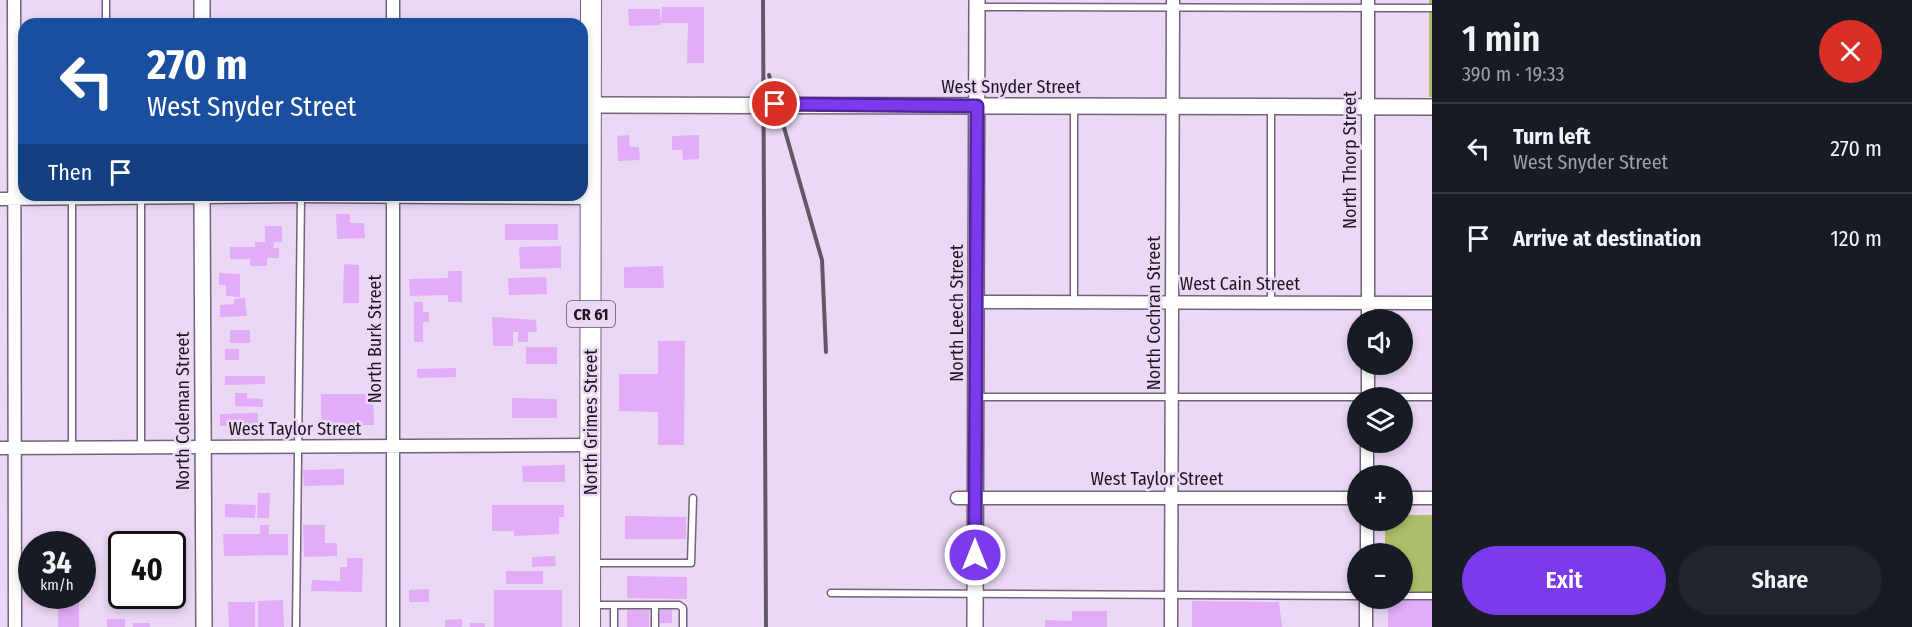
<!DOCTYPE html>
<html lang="en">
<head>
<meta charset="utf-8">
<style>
  :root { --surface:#171b24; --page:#20242c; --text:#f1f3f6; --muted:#9ea1a6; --line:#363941; --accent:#7c3aed }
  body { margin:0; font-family:"Fira Sans Condensed",sans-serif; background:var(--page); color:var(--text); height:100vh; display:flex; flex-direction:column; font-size:22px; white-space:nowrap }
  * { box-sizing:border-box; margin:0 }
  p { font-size:20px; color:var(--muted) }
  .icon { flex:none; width:33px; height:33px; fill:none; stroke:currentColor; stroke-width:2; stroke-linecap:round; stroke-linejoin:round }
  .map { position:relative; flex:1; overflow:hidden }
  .side { display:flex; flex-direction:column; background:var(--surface); width:480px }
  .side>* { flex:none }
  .guide { position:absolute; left:18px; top:18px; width:570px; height:183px; border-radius:18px; box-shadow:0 3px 9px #0003; background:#1a4fa0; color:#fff; overflow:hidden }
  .tools { position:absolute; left:1347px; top:309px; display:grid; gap:12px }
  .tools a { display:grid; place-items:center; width:66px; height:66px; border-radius:50%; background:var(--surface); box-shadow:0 3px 9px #0003; font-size:30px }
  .speed { position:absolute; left:18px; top:531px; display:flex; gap:12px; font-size:30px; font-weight:700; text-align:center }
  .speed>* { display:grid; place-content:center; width:78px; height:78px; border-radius:50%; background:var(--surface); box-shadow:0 3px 9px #0003; line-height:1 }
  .speed small { font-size:15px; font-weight:400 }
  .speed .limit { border:3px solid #111; border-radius:9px; background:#fff; color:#111 }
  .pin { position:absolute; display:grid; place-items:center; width:51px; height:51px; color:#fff; margin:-26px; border:3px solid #fff; border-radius:50%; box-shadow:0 2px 6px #0007 }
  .me { position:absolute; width:66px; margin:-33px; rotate:0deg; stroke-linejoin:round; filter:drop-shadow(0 0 4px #0008) }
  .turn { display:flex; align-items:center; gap:21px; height:126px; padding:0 30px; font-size:27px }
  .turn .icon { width:78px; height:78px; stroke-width:2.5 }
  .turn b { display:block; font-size:42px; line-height:51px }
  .then { display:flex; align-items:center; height:57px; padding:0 30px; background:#0003; gap:12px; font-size:22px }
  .round { display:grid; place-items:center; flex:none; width:63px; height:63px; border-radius:32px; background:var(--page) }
  .head { display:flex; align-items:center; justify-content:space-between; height:102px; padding:0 30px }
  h1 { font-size:36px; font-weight:600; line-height:45px }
  .button { display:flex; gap:12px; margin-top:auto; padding:12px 30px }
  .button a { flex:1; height:69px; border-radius:36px; background:var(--accent); color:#fff; font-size:24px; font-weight:600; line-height:69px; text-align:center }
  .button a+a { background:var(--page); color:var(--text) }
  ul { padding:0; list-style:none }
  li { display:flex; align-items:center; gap:18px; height:90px; padding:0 30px; border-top:2px solid var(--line) }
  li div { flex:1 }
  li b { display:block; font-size:22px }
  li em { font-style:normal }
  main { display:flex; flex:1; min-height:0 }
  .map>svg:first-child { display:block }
  .green { fill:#adbf6a }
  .building { fill:#e2acf8 }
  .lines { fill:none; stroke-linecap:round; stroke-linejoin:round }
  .service-casing { stroke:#73627a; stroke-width:9 }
  .minor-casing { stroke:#73627a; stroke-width:15 }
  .tertiary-casing { stroke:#73627a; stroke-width:18 }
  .primary-casing { stroke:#73627a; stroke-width:22 }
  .service { stroke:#fff; stroke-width:6 }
  .minor { stroke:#fff; stroke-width:12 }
  .tertiary { stroke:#fff; stroke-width:15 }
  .primary { stroke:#fff; stroke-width:20 }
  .rail { stroke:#625767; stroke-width:4 }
  .route-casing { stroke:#51269a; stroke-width:15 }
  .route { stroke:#7c3aed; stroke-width:10 }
  .labels { text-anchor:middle; stroke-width:5; stroke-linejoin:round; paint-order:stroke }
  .shield { fill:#ebd8f4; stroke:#5b5060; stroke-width:1.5 }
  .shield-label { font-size:16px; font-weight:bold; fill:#1d1620 }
  .street-label { font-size:18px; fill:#1d1620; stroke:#ebd8f4 }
</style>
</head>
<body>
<main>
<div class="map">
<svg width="1432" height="627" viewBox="0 0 1432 627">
  <rect width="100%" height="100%" fill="#ebd8f4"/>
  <path class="green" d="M1429,0H1432V97H1429Z
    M1403,515H1432V596H1403L1402,554L1385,553V521L1402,520Z"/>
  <path class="building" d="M662,7H704V63H687L688,23H661Z
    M628,9H660L661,25L629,26Z
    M629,135L630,147H639L640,160L618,161L617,136Z
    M699,135V159L683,160L682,150H672V136Z
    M336,214H350V223H364L365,238L337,239Z
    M505,224H558V240H505Z
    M265,226H282V242H274L273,248H279V258H267V266H250V259H230V247H255V242H265Z
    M561,246V268L520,269L519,247Z
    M344,264L359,265V303H343Z
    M663,266L664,288H624V267Z
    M448,271H462V302H448V295L410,296L409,279L448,278Z
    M219,273L240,274V297L226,296V285H219Z
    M546,277L547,294L509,295L508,278Z
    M245,298L247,316L220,317V305L234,304V299Z
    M414,302H423V312H429V322H423V342H414Z
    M492,317L536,320L537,332H528V342H518V332H513V346H493Z
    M230,330H250V343H230Z
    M658,341H685L684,445H658V412L619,411V374H658Z
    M526,347H557V364H526Z
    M225,349H239V360H225Z
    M456,368V377L417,378V369Z
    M225,376H265V384L225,385Z
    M235,393H247V398L263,399V407L235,406Z
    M321,394H373L374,425L321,426Z
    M512,398L557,399V418H512Z
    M258,413V426H220V414Z
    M565,465V482H523L522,466Z
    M344,469V485L304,486L303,470Z
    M258,493H270L269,518H257Z
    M225,504L256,505L255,518L225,517Z
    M492,505H564V517H559V534L514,536V531H492Z
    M625,516L686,517V539H625Z
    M260,525H269V534H288V555L224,556L223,534H260Z
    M303,525H325V543H337V556L304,557Z
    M555,556L556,566L532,567V557Z
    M347,558H363L362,592L311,591L312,580L340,581V567H347Z
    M506,571H543V584H506Z
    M627,576L687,577V599L627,598Z
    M429,589V602H409V590Z
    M494,590H562V627H494Z
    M283,600L284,627H258V601Z
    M1388,600H1432V627H1388Z
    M58,601H79V627H58Z
    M1192,601L1279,602L1282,627H1192Z
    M228,602H255V627H229Z
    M627,609L649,610V627H627Z
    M660,610H672V623H660Z
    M1072,611H1107V627H1045V620L1072,621Z
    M107,619H125V627H107Z
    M462,619V627H445V620Z
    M133,623H150V627H133Z
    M470,623H485V627H470Z"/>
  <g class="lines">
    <g class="service-casing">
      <path id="service" d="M978,7L1432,8
        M106,24V0
        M1074,107V302
        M1271,108V302
        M72,198V447
        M141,199V447
        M977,397H1432
        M592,563H691L693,498
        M831,593L1358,596
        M1402,596H1432
        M592,605H655
        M614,605V627
        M296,627L301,196
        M655,627V605H679L683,608V627"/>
    </g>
    <g class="minor-casing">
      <path id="minor" d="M14,0L15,627
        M393,0V24
        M1368,0V320
        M393,195V627
        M0,199L301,196L591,198
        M977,302L1432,303
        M1368,398V364
        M0,448L591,445
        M1367,476V442
        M957,498H1358
        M1402,498H1432
        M1367,554V520
        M1171,627L1173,0
        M1366,627V598"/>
    </g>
    <g class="tertiary-casing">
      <path id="tertiary" d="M202,24V0
        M591,105L1432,107
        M202,195L204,627
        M975,627L977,0"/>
    </g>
    <g class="primary-casing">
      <path id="primary" d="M590,627L591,0"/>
    </g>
    <use href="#service" class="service"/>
    <use href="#minor" class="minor"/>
    <use href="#tertiary" class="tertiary"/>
    <use href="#primary" class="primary"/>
    <path class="rail" d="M763,0L766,627
      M769,75L822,260L826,352"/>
  </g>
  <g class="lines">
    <g class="route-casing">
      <path id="route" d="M775,104L977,106L975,555"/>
    </g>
    <use href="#route" class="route"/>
  </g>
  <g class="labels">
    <rect class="shield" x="567" y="301" width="48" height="26" rx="4.5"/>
    <g class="shield-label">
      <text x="591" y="320">CR 61</text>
    </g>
    <g class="street-label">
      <text x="1011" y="93">West Snyder Street</text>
      <text transform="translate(1350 160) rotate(-90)" y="6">North Thorp Street</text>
      <text x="1240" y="290">West Cain Street</text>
      <text transform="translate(957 313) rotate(-90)" y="6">North Leech Street</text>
      <text transform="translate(1154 313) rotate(-90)" y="6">North Cochran Street</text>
      <text transform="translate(375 339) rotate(-90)" y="6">North Burk Street</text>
      <text transform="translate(183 411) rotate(-90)" y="6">North Coleman Street</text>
      <text transform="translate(591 422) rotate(-90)" y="6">North Grimes Street</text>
      <text x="295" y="435">West Taylor Street</text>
      <text x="1157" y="485">West Taylor Street</text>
    </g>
  </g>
</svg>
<div class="tools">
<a><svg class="icon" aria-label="sound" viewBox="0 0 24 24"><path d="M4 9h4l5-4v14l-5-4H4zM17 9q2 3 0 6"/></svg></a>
<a><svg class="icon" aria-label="layers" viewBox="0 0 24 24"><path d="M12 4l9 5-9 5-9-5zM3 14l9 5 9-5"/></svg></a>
<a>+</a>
<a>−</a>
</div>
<div class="speed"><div>34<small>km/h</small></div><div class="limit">40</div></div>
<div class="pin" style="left:775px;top:104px;background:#d93025"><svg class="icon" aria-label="arrive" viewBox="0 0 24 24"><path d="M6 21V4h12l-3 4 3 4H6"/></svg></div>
<svg class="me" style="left:975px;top:555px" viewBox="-20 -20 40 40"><circle r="17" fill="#7c3aed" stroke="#fff" stroke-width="3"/><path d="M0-11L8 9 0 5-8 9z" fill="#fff"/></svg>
<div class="guide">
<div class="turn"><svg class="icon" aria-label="left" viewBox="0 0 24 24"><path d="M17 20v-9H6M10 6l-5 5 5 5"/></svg><div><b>270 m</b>West Snyder Street</div></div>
<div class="then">Then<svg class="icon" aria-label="arrive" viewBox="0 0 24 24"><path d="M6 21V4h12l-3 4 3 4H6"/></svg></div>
</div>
</div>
<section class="side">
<div class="head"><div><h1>1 min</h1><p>390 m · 19:33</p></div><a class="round" style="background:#d93025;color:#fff"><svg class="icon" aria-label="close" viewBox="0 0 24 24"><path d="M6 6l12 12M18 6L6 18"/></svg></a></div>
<ul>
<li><svg class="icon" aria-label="left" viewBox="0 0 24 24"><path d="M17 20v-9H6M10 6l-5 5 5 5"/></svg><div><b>Turn left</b><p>West Snyder Street</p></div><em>270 m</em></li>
<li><svg class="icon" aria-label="arrive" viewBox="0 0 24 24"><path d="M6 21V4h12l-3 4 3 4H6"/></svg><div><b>Arrive at destination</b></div><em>120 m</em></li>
</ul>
<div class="button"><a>Exit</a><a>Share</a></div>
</section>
</main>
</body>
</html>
